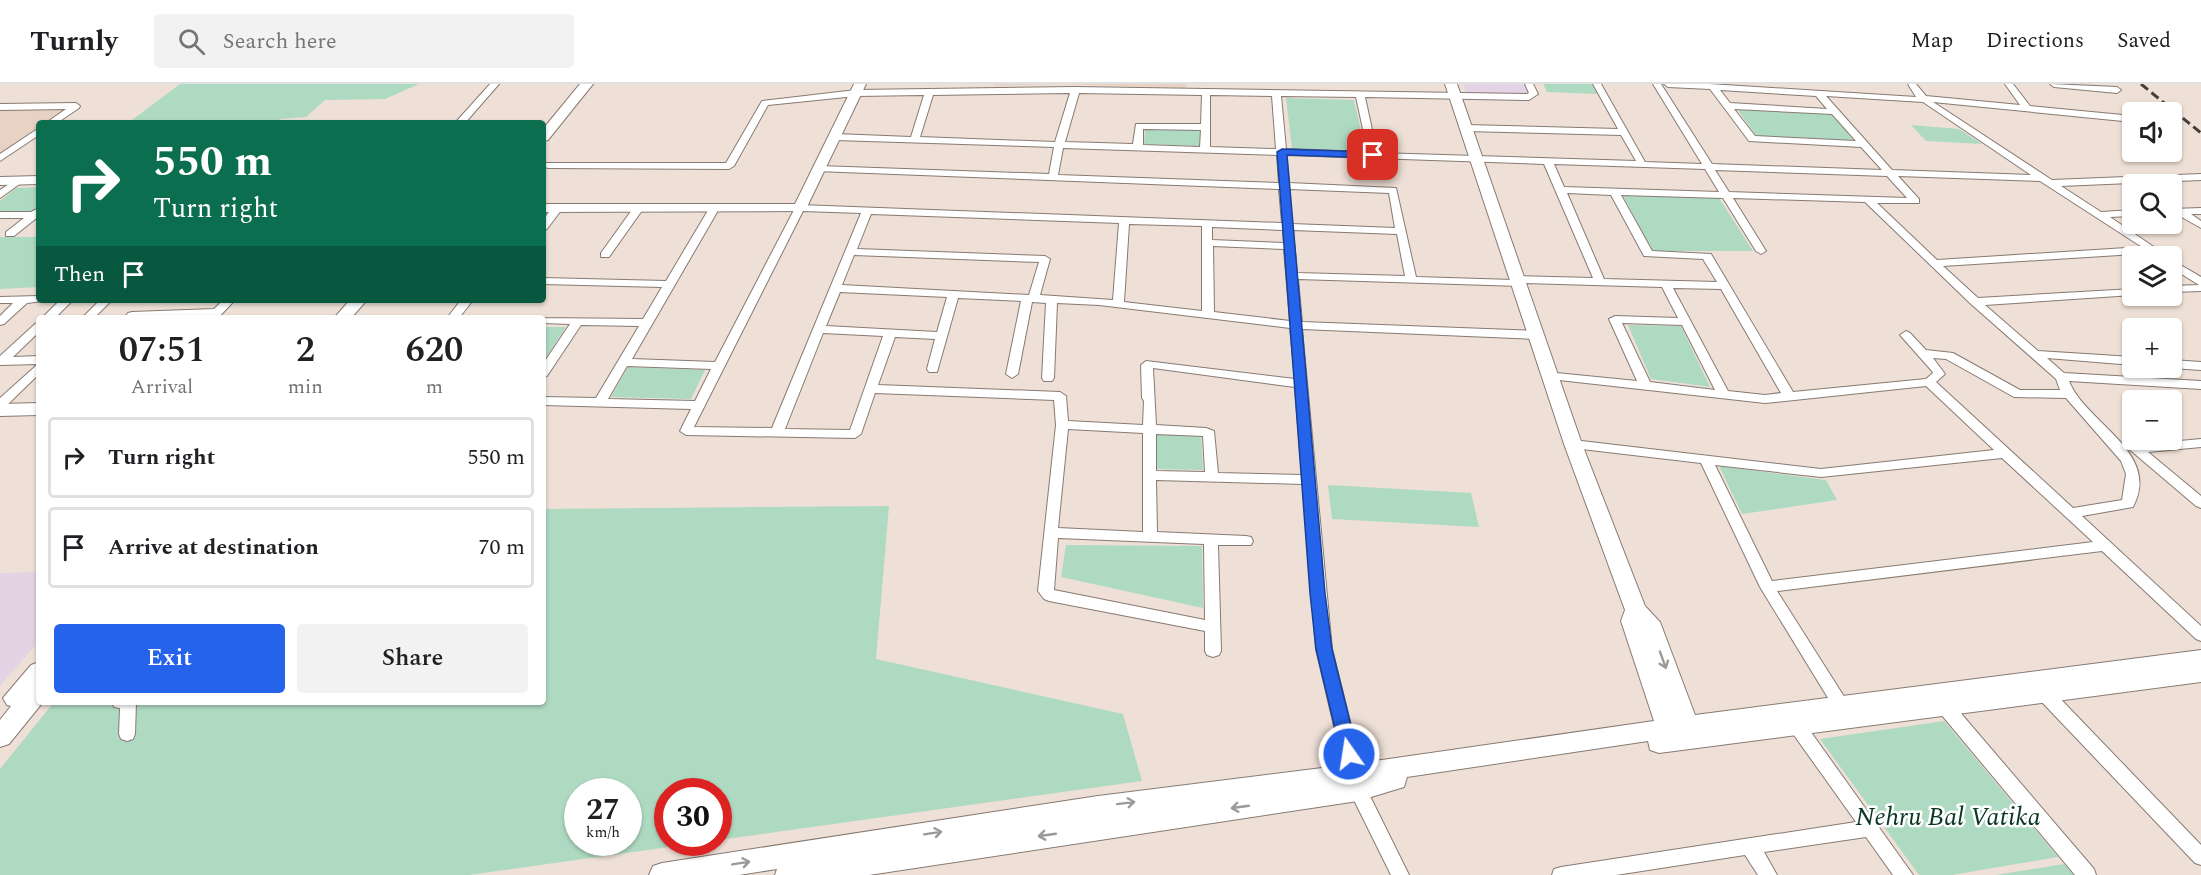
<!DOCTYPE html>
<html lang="en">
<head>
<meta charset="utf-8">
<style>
  :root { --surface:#fff; --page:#f2f2f2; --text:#202124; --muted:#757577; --line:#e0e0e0; --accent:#2563eb }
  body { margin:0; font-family:Spectral,serif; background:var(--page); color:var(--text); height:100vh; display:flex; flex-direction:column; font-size:22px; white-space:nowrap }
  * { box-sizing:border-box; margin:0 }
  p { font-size:20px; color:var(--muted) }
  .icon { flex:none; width:33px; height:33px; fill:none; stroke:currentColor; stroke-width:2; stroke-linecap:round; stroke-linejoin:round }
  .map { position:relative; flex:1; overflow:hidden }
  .drawer { position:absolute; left:36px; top:231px; width:510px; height:390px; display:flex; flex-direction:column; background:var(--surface); border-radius:6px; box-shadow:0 2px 4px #0004 }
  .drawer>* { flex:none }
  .guide { position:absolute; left:36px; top:36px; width:510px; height:183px; border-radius:6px; box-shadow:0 2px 4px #0004; background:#0b6e4f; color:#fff; overflow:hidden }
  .controls { position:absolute; left:2122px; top:18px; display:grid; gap:12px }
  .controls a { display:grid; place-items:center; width:60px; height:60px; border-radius:6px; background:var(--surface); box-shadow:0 2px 4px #0004; font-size:30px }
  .speed { position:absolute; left:564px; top:694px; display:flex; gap:12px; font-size:30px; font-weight:700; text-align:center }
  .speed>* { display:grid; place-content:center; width:78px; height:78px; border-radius:50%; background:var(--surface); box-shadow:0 2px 4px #0004; line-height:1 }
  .speed small { font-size:15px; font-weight:400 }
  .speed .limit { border:9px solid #d22; background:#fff; color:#111 }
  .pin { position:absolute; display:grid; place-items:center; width:51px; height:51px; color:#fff; margin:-26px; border-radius:12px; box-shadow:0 3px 9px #0006 }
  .me { position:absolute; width:66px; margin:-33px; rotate:347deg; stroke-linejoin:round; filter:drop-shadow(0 0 4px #0008) }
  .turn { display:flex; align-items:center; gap:21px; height:126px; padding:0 18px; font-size:27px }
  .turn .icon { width:78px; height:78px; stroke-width:2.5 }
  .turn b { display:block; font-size:42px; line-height:51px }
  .then { display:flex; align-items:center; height:57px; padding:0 18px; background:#0003; gap:12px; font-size:22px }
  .eta { display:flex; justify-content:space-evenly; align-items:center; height:102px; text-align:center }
  .eta b { font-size:36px; font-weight:600; line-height:42px }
  .button { display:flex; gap:12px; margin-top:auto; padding:12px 18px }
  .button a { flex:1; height:69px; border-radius:6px; background:var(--accent); color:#fff; font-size:24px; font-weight:600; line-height:69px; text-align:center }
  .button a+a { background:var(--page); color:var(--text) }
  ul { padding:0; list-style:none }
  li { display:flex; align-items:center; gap:18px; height:81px; margin:0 12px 9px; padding:0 6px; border:3px solid var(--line); border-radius:6px }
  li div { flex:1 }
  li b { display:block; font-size:22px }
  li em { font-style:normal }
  header { display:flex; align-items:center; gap:36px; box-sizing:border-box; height:84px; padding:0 30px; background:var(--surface); border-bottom:2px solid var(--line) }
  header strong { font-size:28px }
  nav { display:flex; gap:33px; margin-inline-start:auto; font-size:21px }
  .search { width:420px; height:54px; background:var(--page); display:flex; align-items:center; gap:15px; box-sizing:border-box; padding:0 21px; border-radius:6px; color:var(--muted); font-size:22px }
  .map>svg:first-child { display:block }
  .commercial { fill:#e4d3e4 }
  .built { fill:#e7d2c4 }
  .green { fill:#afdac2; fill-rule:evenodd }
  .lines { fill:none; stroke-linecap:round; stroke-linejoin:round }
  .street-casing { stroke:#877a72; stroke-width:2 }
  .secondary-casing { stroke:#877a72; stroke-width:2 }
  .street { fill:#fff; fill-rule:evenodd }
  .secondary { fill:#fff; fill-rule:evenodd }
  .rail { stroke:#453e3a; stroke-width:3; stroke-dasharray:9 4.5; stroke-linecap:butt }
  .oneway { stroke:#9c9998 }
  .route { fill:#2563eb; stroke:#184099; stroke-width:1.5 }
  .labels { text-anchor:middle; stroke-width:5; stroke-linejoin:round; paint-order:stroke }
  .near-park-label { font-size:26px; font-style:italic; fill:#0b3624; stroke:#fff }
</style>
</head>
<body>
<header>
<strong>Turnly</strong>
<div class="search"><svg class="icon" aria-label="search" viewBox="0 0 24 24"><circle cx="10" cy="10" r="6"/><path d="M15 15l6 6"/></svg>Search here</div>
<nav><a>Map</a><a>Directions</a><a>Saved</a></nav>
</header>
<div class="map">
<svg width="2201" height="791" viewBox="0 0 2201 791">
  <rect width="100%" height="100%" fill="#eee0d6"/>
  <path class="commercial" d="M1463,0H1530L1535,11H1467Z
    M39,488V557L0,602V489Z"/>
  <path class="built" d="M995,0H1186L1187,4L1056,0L995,2Z
    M69,24L46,39H39V43L0,69V25Z"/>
  <path class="green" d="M180,0H419L385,15L325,16L306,33L280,35L275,39H128Z
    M1543,0H1593L1599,10L1547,8Z
    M1286,14L1354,16L1366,68L1292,65Z
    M1738,26L1832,30L1854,57L1757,53Z
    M1911,41L1959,45L1982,60L1926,57Z
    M1145,45L1201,46V62L1144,60Z
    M39,103V123L35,127H0V117L16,104Z
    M1623,111L1719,114L1753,167H1652Z
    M0,153H39V203L0,205Z
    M1628,241L1681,242L1710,303L1651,295Z
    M543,243H566L543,278Z
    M628,283L705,286L691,315L611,313Z
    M1157,350H1201L1203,386L1157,385Z
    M1719,382L1826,396L1837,416L1742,430Z
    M1328,401L1471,409L1479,443L1332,435Z
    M889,422L876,575L1123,630L1142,697L719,756L718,708H668V759H698L469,791H0V685L54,618H543V425ZM578,708H628V759H578Z
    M1066,461L1202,462L1203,524L1061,493Z
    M1944,637L2058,773L1952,791H1919L1820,655Z
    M2064,780L2074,791H1996Z"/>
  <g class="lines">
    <g class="street-casing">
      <path id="street" d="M490,0H499L465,39H455Z
        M1525,0H1533L1538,10L1529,16L1365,13L1377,69L1636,77L1621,51L1466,47L1461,44L1466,41L1618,45L1593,0H1601L1645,78L1702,80L1653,0H1661L1712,80L1882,86L1861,63L1749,57L1710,5L1668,3L1664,0H1709L1916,13L1908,0H1916L1926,12L2020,21L2005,0H2013L2030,22L2133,32V38L1933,18L2052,96L2201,90V96L2061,102L2101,128L2133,126V132L2110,133L2167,172H2156L2151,169L1943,182L1978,214L2133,205V211L1985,221L2038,267L2133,273V281L2047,274L2064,289L2201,297V305L2069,297C2086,340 2162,368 2133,423L2082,432L2201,542V557L2196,555L2102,467L1777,507L1850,622L1848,627L1842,629L1836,627L1760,503L1701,379L1573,364L1566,360L1573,356L1821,385L1994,366L1926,302L1765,319L1550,295L1546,294L1544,291L1546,288L1637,297L1609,235L1615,232L1678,234L1662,203L1525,199L1520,202L1298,195L1302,238L1537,247L1543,251L1537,255L1302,245L1332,565L1367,706L1409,791H1391L1349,706L1316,565L1303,400L1156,396L1157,448L1246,452L1251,453L1253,457L1251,461H1218L1221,567L1219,571L1213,573L1207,571L1205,567V547L1049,517L1044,515L1038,507L1056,341L1054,316L875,309L861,350L855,354L686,351L680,347L691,325L543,321V313L596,314L639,242L581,241L547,292L543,293V280L570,240L543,239V234H539L643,235L662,203L543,200V194L666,197L710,123L715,120L720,123L632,275L715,278L795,124L800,121L1282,139L1279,105L816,87V83L819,82L1049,90L1054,63L835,56L830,53L835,50L911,53L924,11L856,12L768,21L734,82L729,85L548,84L545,83V79H726L762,17L856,6L1075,3L1527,10L1529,9ZM1720,6L1816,12L1827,25L1730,19ZM1070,9L1055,58L920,53L933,11ZM1079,9L1202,11L1201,40H1136L1133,60L1065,58ZM1210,11L1272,12L1276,65L1210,63ZM1281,12L1356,13L1368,68L1286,65ZM1826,12L1923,18L2031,91L1892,86ZM1734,25L1832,30L1856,57L1755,52ZM1143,45L1201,46L1200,63L1143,61ZM1063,64L1277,71L1279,99L1058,91ZM1286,71L1544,80L1593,194L1519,192L1514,196L1416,193L1396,104L1289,99ZM1554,80L1705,85L1719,108L1564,103ZM1715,86L1887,92L1907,114L1729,108ZM1898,92L2040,97L2142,163L1937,176L1877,119H1919V115ZM1289,105L1389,109L1395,144L1292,140ZM1567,109L1611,111L1644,172L1703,175L1717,198L1604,195ZM1621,111L1723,114L1756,167L1761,170L1766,167L1733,114L1865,118L1971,220L2056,295L2060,306H2020L1953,269L1926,266L1910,249L1906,247L1900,251L1932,287L1933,289L1926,295L1793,308L1711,170L1652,167ZM803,127L861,129L772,344L694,343ZM871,130L1119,139L1113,216L1040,211L1050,175L1045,172L857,165ZM1129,140L1202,142V227L1124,218ZM1212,143L1283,146L1284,159L1212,156ZM1293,146L1397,150L1405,192L1297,189ZM1213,162L1284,165L1290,237L1214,228ZM854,171L1039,178L1029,211L842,201ZM1673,204L1721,205L1781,309L1765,311L1728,307ZM840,208L947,213L937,248L826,242ZM958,214L1021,217L1006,290L1012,294L1018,290L1032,218L1046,219L1042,294L1044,297H1052L1054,294L1057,219L1099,221L1290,244L1295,295L1146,277L1141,281L1142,314L1144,317L1143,341L1068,337L1066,312L1060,308L878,301L895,253L935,255L927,285L929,288H937ZM1622,239L1682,241L1715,306L1650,298ZM823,249L883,252L850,346L785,345ZM1933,274L1946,275L2014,313L2066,314L2121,377L2126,390L2122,416L2073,424L1936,298L1945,290ZM627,282L711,285L695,317L608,315ZM1153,284L1295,303L1302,391L1218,389L1214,347L1206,344L1156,341ZM1068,345L1143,349V448L1058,444ZM1156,350L1203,352L1205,388L1156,387ZM2002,374L2093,458L1772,497L1715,381L1821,393ZM1058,454L1204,460L1205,536L1054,506Z
        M2050,0L2117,3L2121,6L2117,9L2054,3Z
        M76,19L80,22L79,24L57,39H46L66,25L0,26V20Z
        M39,44V51L0,77V70Z
        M18,94L23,97L21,99L0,114V106Z
        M557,122L562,125L547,145L543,146C543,136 547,126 557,122Z
        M638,122L643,125L609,173H601V169L634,123Z
        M39,124V132L14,152H6V148L24,134H0V128H31Z
        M2201,124V130H2191L2201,137V144L2178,131H2172V125Z
        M2172,176L2201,193V207L2172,208V202L2199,201L2172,184Z
        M39,212V216L43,217L27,219L4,240L0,241V232L13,219H0V213Z
        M60,216H73L55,234H42Z
        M100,216H112L94,234H82Z
        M223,216H235L218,234H206L208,232L124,234L128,229L132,228L214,225Z
        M461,216H473L459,234H447Z
        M39,239V248L13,273L39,272V290L4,324L0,325V314L38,280L0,281V272L35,240Z
        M2172,276L2201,278V286L2172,284Z
        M2201,355V363L2148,368L2201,412V424L2196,422L2129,365L2136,361Z
        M2044,603L2050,604L2201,761V781L2195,779L2038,614L2036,609L2038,604Z
        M1941,611L1947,613L2094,785L2096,791H2075L1935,623L1933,618L1935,613Z
        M112,618H136L135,650L133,655L127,657L121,655L119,650L120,624L114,623Z
        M1797,635L1803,637L1913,791H1893L1866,753L1764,768L1777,791H1758L1745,771L1616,791H1552L1554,785L1561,783L1856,738L1791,647L1789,642L1791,637Z"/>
    </g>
    <g class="secondary-casing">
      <path id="secondary" d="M580,0H593L548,56L543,57V45Z
        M854,0H866L805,127L543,128V120H795Z
        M1445,0H1457L1582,360L1645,522L1660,538L1695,631L2201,566V598L1659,669L1650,666L1648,657L1407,693L1404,703L1358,717L869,791H775L777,785L739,791H649L653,782L662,779L1098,712L1354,680L1654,637L1621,537L1625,526L1564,360Z
        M39,92V100L0,101V93Z
        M350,216H367L351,234H334Z
        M39,319V331L0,332V320Z
        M39,578V618H43L9,660L0,663V636L11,622L7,621L3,614L31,581Z"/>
    </g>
    <use href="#street" class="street"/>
    <use href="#secondary" class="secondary"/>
    <path class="rail" d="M2141,0L2201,49"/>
  </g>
  <defs><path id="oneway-shaft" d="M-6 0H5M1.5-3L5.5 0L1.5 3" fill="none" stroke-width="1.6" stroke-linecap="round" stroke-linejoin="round" transform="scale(1.5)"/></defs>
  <g class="oneway">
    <use href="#oneway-shaft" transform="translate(1663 576) rotate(70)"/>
    <use href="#oneway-shaft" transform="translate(1126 719) rotate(-7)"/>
    <use href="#oneway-shaft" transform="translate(1240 723) rotate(172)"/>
    <use href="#oneway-shaft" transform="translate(933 749) rotate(-9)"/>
    <use href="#oneway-shaft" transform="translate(1047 751) rotate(172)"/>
    <use href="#oneway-shaft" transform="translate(741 779) rotate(-9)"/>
  </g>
  <path class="route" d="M1282,65L1373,68L1378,71L1373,74L1287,71L1325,509L1332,565L1358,670L1355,675L1349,677L1343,675L1341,670L1316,565L1310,509L1277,68Z"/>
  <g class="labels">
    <g class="near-park-label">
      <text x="1948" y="741">Nehru Bal Vatika</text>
    </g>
  </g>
</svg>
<div class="controls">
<a><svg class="icon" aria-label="sound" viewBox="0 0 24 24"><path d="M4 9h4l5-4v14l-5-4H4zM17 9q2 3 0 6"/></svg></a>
<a><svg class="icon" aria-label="search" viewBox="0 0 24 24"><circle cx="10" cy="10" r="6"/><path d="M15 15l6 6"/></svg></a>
<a><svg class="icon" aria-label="layers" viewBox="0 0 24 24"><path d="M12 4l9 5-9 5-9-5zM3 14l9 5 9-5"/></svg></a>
<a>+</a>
<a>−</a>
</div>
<div class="speed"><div>27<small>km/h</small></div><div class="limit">30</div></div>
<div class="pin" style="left:1373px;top:71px;background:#d93025"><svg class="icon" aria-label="arrive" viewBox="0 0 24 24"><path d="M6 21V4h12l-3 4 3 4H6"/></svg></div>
<svg class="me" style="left:1349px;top:670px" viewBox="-20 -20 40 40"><circle r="17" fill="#2563eb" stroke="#fff" stroke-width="3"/><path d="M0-11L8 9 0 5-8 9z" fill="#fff"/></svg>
<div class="guide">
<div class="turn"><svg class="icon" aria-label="right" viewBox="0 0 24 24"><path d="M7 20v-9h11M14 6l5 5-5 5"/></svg><div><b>550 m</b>Turn right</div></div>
<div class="then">Then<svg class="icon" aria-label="arrive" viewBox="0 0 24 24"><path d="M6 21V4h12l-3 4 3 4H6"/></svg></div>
</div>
<section class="drawer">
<div class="eta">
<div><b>07:51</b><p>Arrival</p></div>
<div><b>2</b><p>min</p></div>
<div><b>620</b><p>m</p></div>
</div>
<ul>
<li><svg class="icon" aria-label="right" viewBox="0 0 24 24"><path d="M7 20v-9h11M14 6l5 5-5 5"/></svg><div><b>Turn right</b></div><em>550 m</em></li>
<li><svg class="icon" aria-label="arrive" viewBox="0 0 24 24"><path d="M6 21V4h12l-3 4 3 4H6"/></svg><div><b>Arrive at destination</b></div><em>70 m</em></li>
</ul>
<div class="button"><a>Exit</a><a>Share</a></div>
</section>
</div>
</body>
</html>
